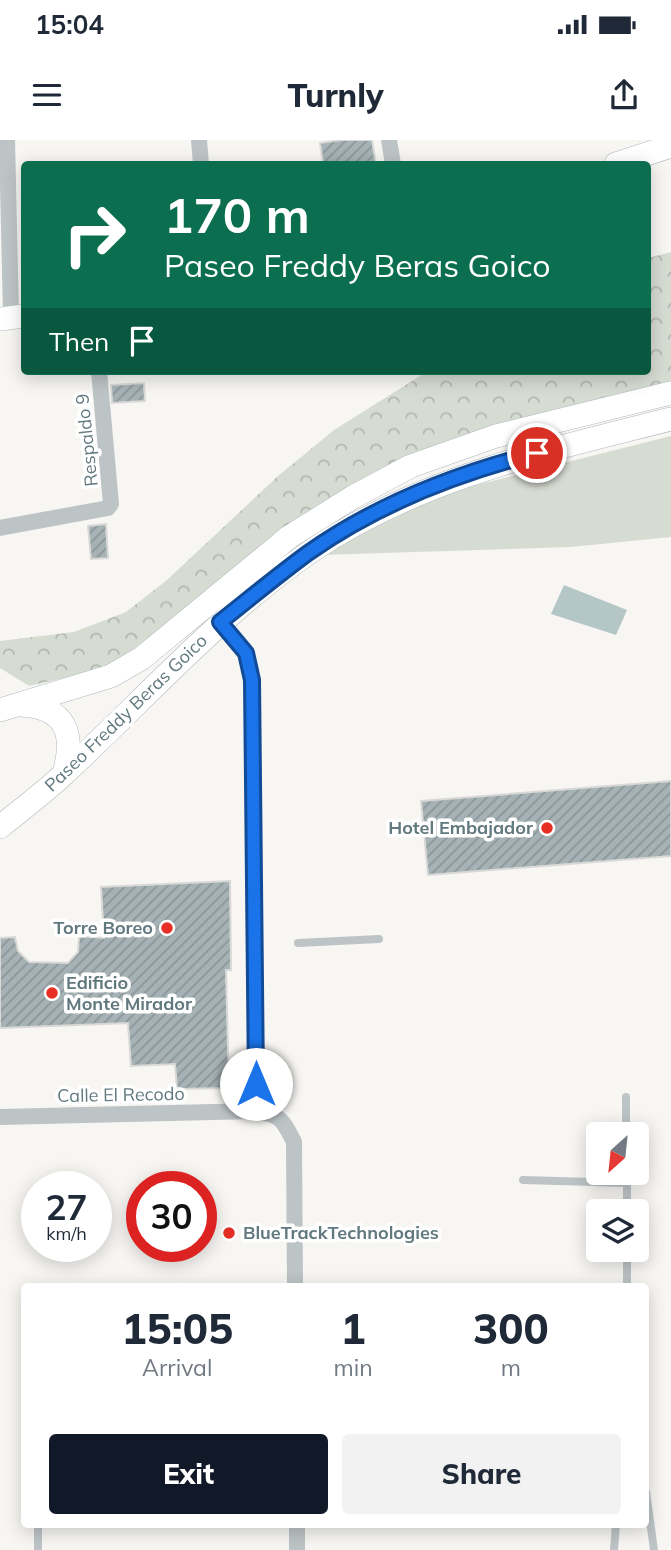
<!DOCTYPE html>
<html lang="en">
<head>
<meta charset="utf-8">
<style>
  :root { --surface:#fff; --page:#f2f2f3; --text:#1f2937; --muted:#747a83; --accent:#111827 }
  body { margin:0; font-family:Mulish,sans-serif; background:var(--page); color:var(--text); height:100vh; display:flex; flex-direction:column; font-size:26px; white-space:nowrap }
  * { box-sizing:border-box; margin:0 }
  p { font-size:23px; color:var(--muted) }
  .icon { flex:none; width:38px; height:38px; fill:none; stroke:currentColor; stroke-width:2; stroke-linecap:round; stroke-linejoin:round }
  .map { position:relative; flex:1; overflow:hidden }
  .panel { position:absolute; left:21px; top:1143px; width:628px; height:245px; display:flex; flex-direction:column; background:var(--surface); border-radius:7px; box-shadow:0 4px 18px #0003 }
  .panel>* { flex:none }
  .hud { position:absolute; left:21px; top:21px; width:630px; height:214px; border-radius:7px; box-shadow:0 4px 18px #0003; background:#0b6e4f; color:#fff; overflow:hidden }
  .needle { width:46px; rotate:207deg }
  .controls { position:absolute; left:586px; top:982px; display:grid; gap:14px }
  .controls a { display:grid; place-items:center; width:63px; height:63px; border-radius:7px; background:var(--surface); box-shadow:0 4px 18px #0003; font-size:35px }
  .speed { position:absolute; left:21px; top:1031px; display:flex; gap:14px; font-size:35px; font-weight:700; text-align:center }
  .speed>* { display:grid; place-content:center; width:91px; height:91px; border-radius:50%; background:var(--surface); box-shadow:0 4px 18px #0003; line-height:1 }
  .speed small { font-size:18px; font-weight:400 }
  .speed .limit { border:10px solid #d22; background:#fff; color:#111 }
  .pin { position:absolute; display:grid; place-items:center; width:60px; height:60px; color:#fff; margin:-30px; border:4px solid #fff; border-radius:50%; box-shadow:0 2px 7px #0007 }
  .me { position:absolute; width:77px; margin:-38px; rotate:0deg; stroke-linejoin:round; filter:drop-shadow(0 0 5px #0008) }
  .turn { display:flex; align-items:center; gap:24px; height:147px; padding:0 28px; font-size:32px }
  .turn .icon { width:91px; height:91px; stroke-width:2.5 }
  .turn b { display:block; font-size:49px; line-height:60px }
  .then { display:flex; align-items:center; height:66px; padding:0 28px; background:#0003; gap:14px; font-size:26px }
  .eta { display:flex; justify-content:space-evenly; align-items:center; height:119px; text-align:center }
  .eta b { font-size:42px; font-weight:800; line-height:49px }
  .cta { display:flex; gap:14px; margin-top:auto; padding:14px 28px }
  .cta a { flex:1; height:80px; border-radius:7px; background:var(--accent); color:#fff; font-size:28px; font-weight:800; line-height:80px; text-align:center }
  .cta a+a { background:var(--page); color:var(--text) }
  .status { display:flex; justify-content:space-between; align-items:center; height:49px; padding:0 35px; background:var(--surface); direction:ltr }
  .status svg { height:19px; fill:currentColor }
  header { display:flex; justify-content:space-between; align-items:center; height:91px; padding:0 28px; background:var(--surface); font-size:32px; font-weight:800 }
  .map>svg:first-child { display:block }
  .forest { fill:url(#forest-crowns) }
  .garden { fill:#d7dcd2 }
  .water { fill:#b5c6c7 }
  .building { fill:url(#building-hatch); stroke:#d8d8d6; stroke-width:2 }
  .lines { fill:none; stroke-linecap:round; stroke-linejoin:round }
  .secondary-casing { stroke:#afb8bb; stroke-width:24 }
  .lane { stroke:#bdc4c6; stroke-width:8 }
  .street { stroke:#bdc4c6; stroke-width:16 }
  .secondary { stroke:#fff; stroke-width:23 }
  .route-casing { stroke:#114b97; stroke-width:18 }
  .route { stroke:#1a73e8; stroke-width:12 }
  .poi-dot { fill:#e62e24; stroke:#fff; stroke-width:2.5 }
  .labels { text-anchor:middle; stroke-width:7; stroke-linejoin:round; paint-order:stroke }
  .street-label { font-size:18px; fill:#61787f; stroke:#fff }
  .poi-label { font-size:18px; font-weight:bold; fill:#61787f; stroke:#fff; text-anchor:end }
</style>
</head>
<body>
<div class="status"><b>15:04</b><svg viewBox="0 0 49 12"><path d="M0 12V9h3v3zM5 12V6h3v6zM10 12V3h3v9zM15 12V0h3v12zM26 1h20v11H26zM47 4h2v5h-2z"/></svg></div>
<header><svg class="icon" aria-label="menu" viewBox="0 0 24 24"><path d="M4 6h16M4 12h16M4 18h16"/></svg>Turnly<svg class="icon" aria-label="share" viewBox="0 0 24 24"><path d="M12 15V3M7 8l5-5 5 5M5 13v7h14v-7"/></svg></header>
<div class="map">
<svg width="671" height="1410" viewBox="0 0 671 1410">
  <defs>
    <pattern id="forest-crowns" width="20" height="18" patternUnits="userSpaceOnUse" patternTransform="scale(1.75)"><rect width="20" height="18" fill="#d7dcd2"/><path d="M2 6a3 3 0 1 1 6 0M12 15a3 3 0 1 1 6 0" fill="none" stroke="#b2b7b0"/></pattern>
    <pattern id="building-hatch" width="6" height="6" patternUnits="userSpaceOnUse" patternTransform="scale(1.75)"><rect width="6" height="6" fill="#a6b2b5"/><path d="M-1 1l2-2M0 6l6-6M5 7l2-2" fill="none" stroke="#8b9698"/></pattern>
  </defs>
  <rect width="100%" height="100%" fill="#f7f6f3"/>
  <path class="forest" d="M671,112V242L482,290L288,388L142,503L103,529L29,546L0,528V501L74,492L126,472L167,440L278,336L334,290L428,231H648V118Z"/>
  <path class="garden" d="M671,296V397L571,407L320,415L444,353Z"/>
  <path class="water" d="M564,445L627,470L616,495L551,474Z"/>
  <path class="building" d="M341,0H372L376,24H323L320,3Z
    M144,243L145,261L112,263L111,245Z
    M106,384L108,418L91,419L88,386Z
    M671,641V716L428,735L421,661Z
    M230,741L231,830H226L229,948L177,949L175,924L131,926L128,883L0,888V798L15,797L18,811L29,822L68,823L78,812L79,796L104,798L101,747Z"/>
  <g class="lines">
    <g class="secondary-casing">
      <path id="secondary" d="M616,24L671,6
        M0,179L24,176
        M20,565C67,567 75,594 64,634
        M0,570L111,536L142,518L289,397L353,357L411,326L496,296L671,253
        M0,687C22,669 45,652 65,633C146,558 219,475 310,412C418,338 546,311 671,279"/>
    </g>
    <path class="lane" d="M298,803L379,799
      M626,957V994
      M627,1032V1071
      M523,1040L627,1043
      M627,1110V1146
      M646,1352L654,1410
      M38,1384V1410
      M614,1410L616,1384"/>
    <path class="street" d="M7,0L11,177
      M199,0L201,24
      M389,0L393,24
      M0,388L108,368L111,364L99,231
      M220,482L246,513L252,540L256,971
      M0,977L256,971C281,975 283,980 294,1002L295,1146
      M297,1384V1410"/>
    <use href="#secondary" class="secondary"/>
  </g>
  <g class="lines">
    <g class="route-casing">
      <path id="route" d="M256,944L252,540L246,513L220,482C249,459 278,435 308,413C376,365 458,333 537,313"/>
    </g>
    <use href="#route" class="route"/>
  </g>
  <g class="poi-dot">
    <circle cx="547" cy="688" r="7"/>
    <circle cx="167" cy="788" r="7"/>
    <circle cx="52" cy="853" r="7"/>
    <circle cx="229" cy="1093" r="7"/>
  </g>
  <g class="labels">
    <g class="street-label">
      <text transform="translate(87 300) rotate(-96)" y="6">Respaldo 9</text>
      <text transform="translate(126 573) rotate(-44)" y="6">Paseo Freddy Beras Goico</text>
      <text transform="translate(121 955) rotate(-1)" y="6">Calle El Recodo</text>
    </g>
    <g class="poi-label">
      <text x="533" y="694">Hotel Embajador</text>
      <text x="153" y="794">Torre Boreo</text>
      <text x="66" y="849" text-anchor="start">Edificio<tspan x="66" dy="21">Monte Mirador</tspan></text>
      <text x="243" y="1099" text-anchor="start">BlueTrackTechnologies</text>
    </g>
  </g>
</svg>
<div class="controls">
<a><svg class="needle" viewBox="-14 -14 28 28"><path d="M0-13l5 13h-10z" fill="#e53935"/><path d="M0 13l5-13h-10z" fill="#747a83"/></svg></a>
<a><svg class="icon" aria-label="layers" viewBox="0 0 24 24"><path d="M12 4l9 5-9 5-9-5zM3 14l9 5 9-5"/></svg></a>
</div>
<div class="speed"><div>27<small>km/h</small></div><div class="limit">30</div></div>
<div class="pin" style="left:537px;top:313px;background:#d93025"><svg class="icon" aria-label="arrive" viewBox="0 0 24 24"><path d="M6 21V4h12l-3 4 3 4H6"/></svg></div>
<svg class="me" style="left:256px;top:944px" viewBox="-20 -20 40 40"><circle r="19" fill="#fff"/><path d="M0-13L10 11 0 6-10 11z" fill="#1a73e8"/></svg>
<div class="hud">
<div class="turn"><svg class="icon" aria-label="right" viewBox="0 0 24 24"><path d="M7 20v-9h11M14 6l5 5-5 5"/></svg><div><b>170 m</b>Paseo Freddy Beras Goico</div></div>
<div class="then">Then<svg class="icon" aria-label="arrive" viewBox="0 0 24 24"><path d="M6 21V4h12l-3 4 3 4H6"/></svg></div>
</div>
<section class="panel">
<div class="eta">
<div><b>15:05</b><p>Arrival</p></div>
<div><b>1</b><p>min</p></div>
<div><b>300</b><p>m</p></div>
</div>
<div class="cta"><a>Exit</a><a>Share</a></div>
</section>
</div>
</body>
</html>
